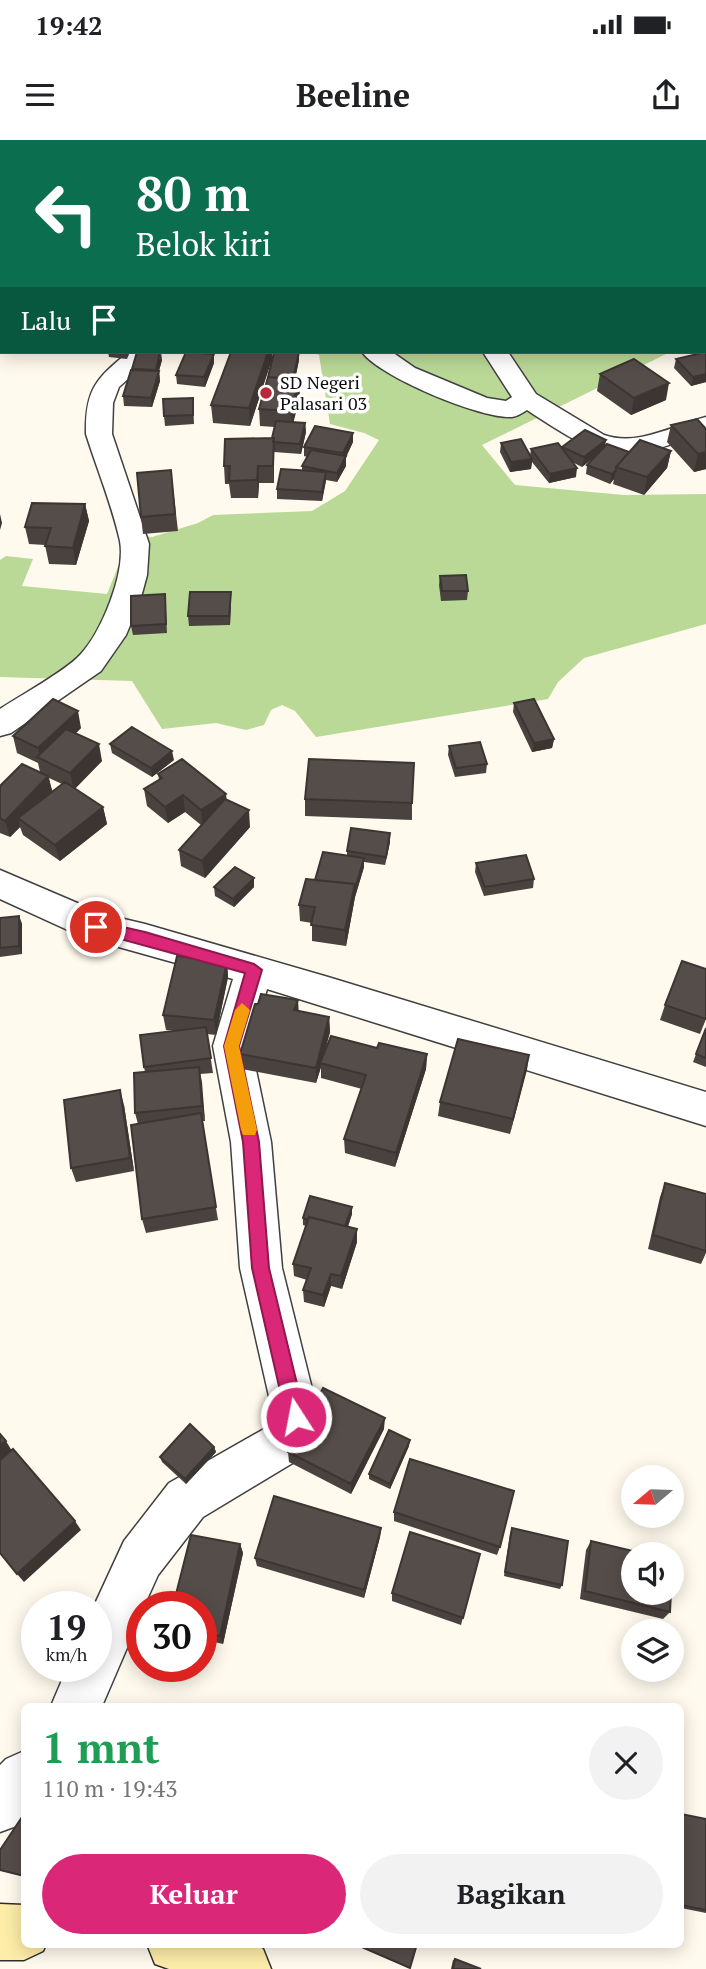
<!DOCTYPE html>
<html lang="id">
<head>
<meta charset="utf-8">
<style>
  :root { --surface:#fff; --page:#f2f2f2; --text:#202124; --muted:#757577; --accent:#db2777 }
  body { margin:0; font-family:"PT Serif",serif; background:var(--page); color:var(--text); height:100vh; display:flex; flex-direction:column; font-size:26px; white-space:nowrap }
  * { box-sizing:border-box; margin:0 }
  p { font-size:23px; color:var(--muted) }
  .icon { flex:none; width:38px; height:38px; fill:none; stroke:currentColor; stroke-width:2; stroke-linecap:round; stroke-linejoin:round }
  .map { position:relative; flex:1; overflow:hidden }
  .side { position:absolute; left:21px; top:1563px; width:663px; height:245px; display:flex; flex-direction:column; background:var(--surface); border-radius:10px; box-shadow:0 4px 18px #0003 }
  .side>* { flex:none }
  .banner { position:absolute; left:0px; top:0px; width:707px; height:214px; box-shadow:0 4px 18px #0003; background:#0b6e4f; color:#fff; overflow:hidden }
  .needle { width:46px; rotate:251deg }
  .controls { position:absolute; left:621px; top:1325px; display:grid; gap:14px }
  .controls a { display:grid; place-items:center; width:63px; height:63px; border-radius:50%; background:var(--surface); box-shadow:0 4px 18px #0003; font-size:35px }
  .speed { position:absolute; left:21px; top:1451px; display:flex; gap:14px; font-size:35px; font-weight:700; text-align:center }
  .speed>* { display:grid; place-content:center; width:91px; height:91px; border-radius:50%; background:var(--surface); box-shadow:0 4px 18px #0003; line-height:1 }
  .speed small { font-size:18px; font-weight:400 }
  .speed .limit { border:10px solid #d22; background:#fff; color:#111 }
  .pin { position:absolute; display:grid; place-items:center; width:60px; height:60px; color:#fff; margin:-30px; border:4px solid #fff; border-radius:50%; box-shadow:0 2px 7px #0007 }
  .me { position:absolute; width:77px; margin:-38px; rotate:349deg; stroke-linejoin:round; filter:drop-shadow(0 0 5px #0008) }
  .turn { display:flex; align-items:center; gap:24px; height:147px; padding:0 21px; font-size:32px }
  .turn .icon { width:91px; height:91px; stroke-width:2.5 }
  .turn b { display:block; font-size:49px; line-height:60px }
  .then { display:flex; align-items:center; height:66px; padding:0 21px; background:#0003; gap:14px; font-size:26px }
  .round { display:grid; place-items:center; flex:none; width:74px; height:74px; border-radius:37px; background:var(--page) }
  .summary { display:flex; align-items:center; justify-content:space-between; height:119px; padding:0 21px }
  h1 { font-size:42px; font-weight:600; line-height:52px; color:#1e9e55 }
  .button { display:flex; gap:14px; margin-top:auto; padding:14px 21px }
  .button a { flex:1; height:80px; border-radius:42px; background:var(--accent); color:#fff; font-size:28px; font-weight:600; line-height:80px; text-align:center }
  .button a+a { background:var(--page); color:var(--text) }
  .status { display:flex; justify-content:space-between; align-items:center; height:49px; padding:0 35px; background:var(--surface); direction:ltr }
  .status svg { height:19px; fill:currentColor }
  header { display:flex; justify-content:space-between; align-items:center; height:91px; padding:0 21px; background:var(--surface); font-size:32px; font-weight:600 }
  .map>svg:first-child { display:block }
  .forest { fill:#bad997 }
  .cemetery { fill:#d8e0bf }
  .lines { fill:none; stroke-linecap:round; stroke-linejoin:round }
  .street-casing { stroke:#404040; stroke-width:3 }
  .secondary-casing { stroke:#2f2f2f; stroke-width:3 }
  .street { fill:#fff; fill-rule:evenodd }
  .secondary { fill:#fdeda9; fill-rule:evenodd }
  .wall { fill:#49423f; fill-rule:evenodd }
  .shaded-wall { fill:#3c3633 }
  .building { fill:#554d49; stroke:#3c3633; stroke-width:2 }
  .route { fill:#db2777; stroke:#8e194d; stroke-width:2 }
  .slow { fill:#f59e0b }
  .poi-dot { fill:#ba273b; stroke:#fff; stroke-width:2.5 }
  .labels { text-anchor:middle; stroke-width:7; stroke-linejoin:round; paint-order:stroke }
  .far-poi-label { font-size:18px; fill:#0d0d0d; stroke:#fff; text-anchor:start }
</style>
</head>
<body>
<div class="status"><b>19:42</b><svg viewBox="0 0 49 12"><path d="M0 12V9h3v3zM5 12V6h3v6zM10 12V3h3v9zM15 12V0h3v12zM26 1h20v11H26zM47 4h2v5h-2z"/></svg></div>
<header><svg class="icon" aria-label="menu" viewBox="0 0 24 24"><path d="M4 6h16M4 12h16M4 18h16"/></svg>Beeline<svg class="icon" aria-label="share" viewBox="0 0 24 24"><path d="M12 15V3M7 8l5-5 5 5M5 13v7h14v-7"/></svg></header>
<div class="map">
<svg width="706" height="1829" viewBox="0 0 706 1829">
  <rect width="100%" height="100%" fill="#fffaed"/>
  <path class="forest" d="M311,212H670L482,305L515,345L624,355L706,354V484L584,518L558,542L548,559L316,597L295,571L282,565L271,570L264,585L246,590L216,583L162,589L132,541L0,537V420L6,416L33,419L22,446L107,454L131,394L152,397L198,383L213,375L312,371L345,351L379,300L364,293L330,284L319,215Z"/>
  <path class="cemetery" d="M0,0H255L2,2L0,78Z"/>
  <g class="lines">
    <g class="street-casing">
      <path id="street" d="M388,0H411L387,2Z
        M129,212H158L119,247L113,263L112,294L149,404L147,435L140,461L126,495L101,531L11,593L0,596V569C21,555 64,532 80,515C101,493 126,433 120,401C112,365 97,329 86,294C85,250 96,238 129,212Z
        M362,212H392L415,228L487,258L506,261L512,257L483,212H508L536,254L604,295C638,307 674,285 706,277V293C616,324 607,323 527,270C522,273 518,276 512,277C481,279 380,237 362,212Z
        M0,730L103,774L145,784L328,837L706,952V986L267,849L251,906L271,1002L282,1128L319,1277L296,1321L203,1377L158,1435L144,1466H142V1473L102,1566H51L68,1526H96L94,1466L124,1401L169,1343L264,1289L273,1274L240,1128L231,1002L213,906L233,839L83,797L0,759Z
        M24,1611V1677L19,1685L0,1692V1625L6,1619Z"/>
    </g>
    <g class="secondary-casing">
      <path id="secondary" d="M0,1764L24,1765V1804H46L43,1811L24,1820H0Z
        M147,1804H255L263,1809L271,1829H169L155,1824Z"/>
    </g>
    <use href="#street" class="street"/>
    <use href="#secondary" class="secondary"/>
  </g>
  <path class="wall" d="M108,212H130L127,219L109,217Z
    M231,212H272V219L250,286L213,283L211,265Z
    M706,212V242L691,246L674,228L676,219Z
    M162,220L159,231L160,241L152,267L124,266L123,256L132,229Z
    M299,220L295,239L300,257L293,282L305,283L306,292L301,314L274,312V343H259L258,358H231L229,344H225L224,326L272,298L275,287L260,286L259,269Z
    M214,223L205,247L177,244L176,235Z
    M600,234L666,260L631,275L597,251Z
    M193,258L194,284L165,286L164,276Z
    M671,285L706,289V329L694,332L667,302Z
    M606,300L605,306L629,312L671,311L667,328L644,355L613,344L614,339L610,344L586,334L587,325L596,316L582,327L574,323L576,337L549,343L532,322L531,329L510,332L500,312L501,303L530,315L531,309L562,308Z
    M353,302L346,317V326L337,342L326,340L322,361L277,359V349L302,330V326L307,317L304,316V307Z
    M171,330L178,391L143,394L141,377Z
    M85,364L89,381L76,425L49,424L45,405L29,404L25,387Z
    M440,436L468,451L467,460L441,461L439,445Z
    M231,452V461L230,485L189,486L188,476Z
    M165,454L167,493L133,495L131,486Z
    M514,563L554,599L552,608L532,612L513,572Z
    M81,588L76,593L102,621L75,648L103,667L107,684L60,721L23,695L20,687L10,697L0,693V646L40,632L38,623L17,613L13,596ZM49,638L62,644L52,652Z
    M110,604L174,620L152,637L112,613Z
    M449,606L487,624L486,633L455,637L448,615Z
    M158,634L226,660L250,687L205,738L181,726L179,710L201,685L185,672L168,683L147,666L144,649L159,640Z
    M305,659L412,663V680L305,676Z
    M390,693V702L385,725L364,722V727L355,757L346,806L312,801V783L300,781L299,765L315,740L347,716V711Z
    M476,723L534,739L533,748L484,756L475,732Z
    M214,747H254L234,767L215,756Z
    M19,776L22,784V814L0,817V778Z
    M227,822L228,837L216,895L207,894L213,933L200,934L205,981H202L218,1080L146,1093L142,1079L138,984L135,973L145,932L144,927L176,891L166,890L163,875Z
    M258,864L329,877L330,892L324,914L377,908L427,914L426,929L395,1027L345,1013L344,999L362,949L321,938V927L316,943L242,929L240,914Z
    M665,865L706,879L700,894L660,880Z
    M706,888V927L693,922Z
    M529,915L510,994L438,976L440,962Z
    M124,965L134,1031L76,1042L71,1028Z
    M665,1043L706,1054V1113L701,1124L648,1109L660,1057Z
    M352,1074L348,1087L357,1089V1102L342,1149L331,1146L324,1167L304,1162L303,1150L307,1140L294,1136L293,1124L306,1086L303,1085V1078Z
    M384,1289L351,1354L289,1322L288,1312Z
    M409,1306L390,1349L369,1339V1334Z
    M214,1307L216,1312L186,1344L162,1322L160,1317Z
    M394,1372L500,1407L497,1415L394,1381Z
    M381,1388L380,1397L364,1458L257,1426L255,1418Z
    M512,1388L562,1445L560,1449L504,1436L510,1393Z
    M591,1401L670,1472L663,1479L580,1459L586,1410Z
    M240,1404L243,1413L223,1504L201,1499V1466Z
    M480,1414L461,1485L392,1461V1453Z
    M681,1674L706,1679V1773L681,1768Z
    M353,1804H417L410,1828H409Z
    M455,1819L481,1829H451L453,1820Z"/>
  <path class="shaded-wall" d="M161,212L162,220L157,237L159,231L160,241L152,267L151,258L157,239L156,230Z
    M268,212H272V219L250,286L249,268Z
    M299,212V220L293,249V239Z
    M214,214V223L205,247L204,237Z
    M706,234V242L691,246L693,237Z
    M299,240L300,257L292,288L291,271Z
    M669,243L666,260L631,275L634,258Z
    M305,283L306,292L301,314L300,304Z
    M353,293V302L346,317V326L337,342V333L343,321V313Z
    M274,298V343L273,326Z
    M606,300L604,309L582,327L584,317Z
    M671,311L667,328L644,355L647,337Z
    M706,312V329L694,332L698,314Z
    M532,319L531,329L510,332L511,322Z
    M258,326L259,343L258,358L257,340Z
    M577,328L576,337L549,343L550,334Z
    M616,330L614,339L610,344L612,334Z
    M326,332V341L322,361V352Z
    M85,364L89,381L76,425L73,408Z
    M0,374L2,383L0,390Z
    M231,452V461L230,485L229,476Z
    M78,571L81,588L46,622L41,619L38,608Z
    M554,599L552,608L532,612L534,603Z
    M99,604L102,621L74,650L70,633Z
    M172,611L174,620L152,637L151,628Z
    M48,636L53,653L18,678L20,687L10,697L5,681Z
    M226,654L228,671L203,687L201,670Z
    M183,655L185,672L168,683L165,667Z
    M103,667L107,684L60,721L55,705Z
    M249,670L250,687L205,738L202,721Z
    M390,693V702L385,725L386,717Z
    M364,718V727L355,757L346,806L345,790L355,744Z
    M254,738V747L234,767L233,759Z
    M19,776L22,784V814L19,806Z
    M227,822L228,837L216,895L214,880Z
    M298,860L299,876L294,870Z
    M329,877L330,892L321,924L320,923L321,927L316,943V928Z
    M427,914L426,929L395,1027L396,1013Z
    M529,915L527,930L510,994L513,979Z
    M199,927L202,942L205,981L202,966Z
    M120,950L124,965L134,1031L130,1018Z
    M352,1067V1074L344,1096V1089Z
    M357,1089V1102L342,1149L341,1136Z
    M331,1134V1146L324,1167L323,1155Z
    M385,1278L384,1289L351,1354V1344Z
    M410,1300L409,1306L390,1349V1344Z
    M6,1301L12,1311L0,1321V1305Z
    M214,1307L216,1312L186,1344L185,1339Z
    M75,1381L81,1390L24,1442L17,1434Z
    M381,1388L380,1397L364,1458V1450Z
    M240,1404L243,1413L223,1504L220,1496Z"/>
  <path class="building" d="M8,0H51V1L8,2Z
    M437,0H468L469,2H439Z
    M472,0H498V1L473,2Z
    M705,89H706L705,116Z
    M137,212H160L156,230L132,229Z
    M186,212L214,214L204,237L176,235Z
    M231,212H268L249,268L211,265Z
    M274,212H299L293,239L268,237Z
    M706,212V234L693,237L676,219Z
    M634,219L669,243L634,258L600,234Z
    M131,230L159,231L151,258L123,256Z
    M268,237L299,240L291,271L259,269Z
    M193,258V275L164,276L163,259Z
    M697,279L706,289V312L698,314L671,285Z
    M276,281L305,283L300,304L273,302L274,298H272Z
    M315,286L353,293L343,313L304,307Z
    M585,290L606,300L584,317L562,307Z
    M274,298L273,326H258L257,340L229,341L230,326H224L225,299Z
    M521,299L532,319L511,322L501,303Z
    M640,300L671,311L647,337L616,327Z
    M558,303L577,328L550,334L531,309Z
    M607,304L629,312L616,327V330L612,334L587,325Z
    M311,310L346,316L337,333L302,326Z
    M281,329L326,332L322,352L277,349Z
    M171,330L175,374L141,377L137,333Z
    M32,363L85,364L73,408L45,406L51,388L25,387Z
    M466,435L468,451H442L440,436Z
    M190,452H231L229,476H188Z
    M165,454L166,484L131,486V456Z
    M53,559L78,571L38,608L13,596Z
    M534,559L554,599L534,603L514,563Z
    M132,587L172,611L151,628L110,604Z
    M66,589L99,604L70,633L37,617Z
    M480,602L487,624L456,628L449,606Z
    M182,619L226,654L201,670L183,655L165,667L144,649L162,638L158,634Z
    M309,619L414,623L412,663L305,659Z
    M22,624L48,636L5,681L0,678V646Z
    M65,642L103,667L55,705L18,678Z
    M225,659L249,670L202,721L179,710Z
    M351,688L390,693L386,717L347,711Z
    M323,712L364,718L355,749V744L315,740Z
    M526,715L534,739L485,747L476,723Z
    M235,727L254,738L233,759L214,747Z
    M306,739L355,744L345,790L311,785L315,767L299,765Z
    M19,776V806L0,808V778Z
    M177,816L227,822L214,880L163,875Z
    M682,821L706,829V879L665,865Z
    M261,854L298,860L294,870L329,877L316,928L240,914L255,864H258Z
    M206,887L211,918L144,927L140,895Z
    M706,888V918L696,914Z
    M331,896L377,908L379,903L427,914L396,1013L344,999L366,935L320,923Z
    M458,899L529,915L513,979L440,962Z
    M199,927L202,966L135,973L134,933Z
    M120,950L130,1018L71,1028L64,960Z
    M201,973L216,1067L142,1079L131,985Z
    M665,1043L706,1054V1111L653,1095Z
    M310,1056L352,1067L345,1086L309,1077L308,1080L303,1078Z
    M309,1077L357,1089L341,1136L331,1134L323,1155L303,1150L311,1128L293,1124Z
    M323,1248L385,1278L351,1344L288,1312Z
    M190,1284L214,1307L185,1339L160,1317Z
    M389,1290L410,1300L390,1344L369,1334Z
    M0,1294L6,1301L0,1305Z
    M13,1309L75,1381L17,1434L0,1413V1320Z
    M410,1319L514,1351L500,1407L394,1372Z
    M274,1356L381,1388L364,1450L255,1418Z
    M512,1388L568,1401L562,1445L505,1432Z
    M410,1392L480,1414L463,1478L392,1453Z
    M191,1395L240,1404L220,1496L201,1493V1466H173Z
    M591,1401L645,1414H634V1452H671L670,1472L585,1451Z
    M672,1420L674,1421L672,1445Z
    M24,1674V1736L0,1730V1710Z
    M681,1674L706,1679V1770L681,1765Z
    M355,1804H417L410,1828Z
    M455,1819L481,1829H453Z"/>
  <path class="route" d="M96,781L145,792L254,824L262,830L239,906L259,1002L269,1128L305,1277L302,1284L296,1286L289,1284L286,1277L252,1128L243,1002L224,906L245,833L91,791L89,787Z"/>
  <path class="slow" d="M242,863L250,870L239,906L257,990L255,995H243L241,990L224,906L235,870Z"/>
  <circle class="poi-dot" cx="266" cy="253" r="7"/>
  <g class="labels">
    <g class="far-poi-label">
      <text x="280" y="249">SD Negeri<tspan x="280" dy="21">Palasari 03</tspan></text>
    </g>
  </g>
</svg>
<div class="controls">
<a><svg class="needle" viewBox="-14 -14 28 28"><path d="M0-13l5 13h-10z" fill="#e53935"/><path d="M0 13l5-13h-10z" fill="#757577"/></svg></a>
<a><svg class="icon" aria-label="sound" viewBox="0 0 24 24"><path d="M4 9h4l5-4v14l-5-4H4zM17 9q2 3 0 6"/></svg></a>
<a><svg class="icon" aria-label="layers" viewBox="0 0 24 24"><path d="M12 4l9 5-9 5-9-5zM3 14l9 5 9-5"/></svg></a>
</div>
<div class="speed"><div>19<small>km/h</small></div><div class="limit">30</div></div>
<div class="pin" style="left:96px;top:787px;background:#d93025"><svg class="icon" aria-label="arrive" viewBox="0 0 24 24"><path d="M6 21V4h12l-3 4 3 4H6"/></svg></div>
<svg class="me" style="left:296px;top:1277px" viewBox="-20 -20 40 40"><circle r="17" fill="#db2777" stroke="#fff" stroke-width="3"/><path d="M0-11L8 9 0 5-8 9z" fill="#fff"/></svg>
<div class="banner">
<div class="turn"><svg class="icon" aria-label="left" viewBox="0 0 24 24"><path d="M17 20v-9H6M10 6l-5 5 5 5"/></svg><div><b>80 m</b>Belok kiri</div></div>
<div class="then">Lalu<svg class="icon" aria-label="arrive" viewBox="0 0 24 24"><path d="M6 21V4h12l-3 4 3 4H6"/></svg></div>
</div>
<section class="side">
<div class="summary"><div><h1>1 mnt</h1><p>110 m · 19:43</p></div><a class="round"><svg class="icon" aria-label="close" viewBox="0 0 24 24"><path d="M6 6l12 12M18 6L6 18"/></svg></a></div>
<div class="button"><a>Keluar</a><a>Bagikan</a></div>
</section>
</div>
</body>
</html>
